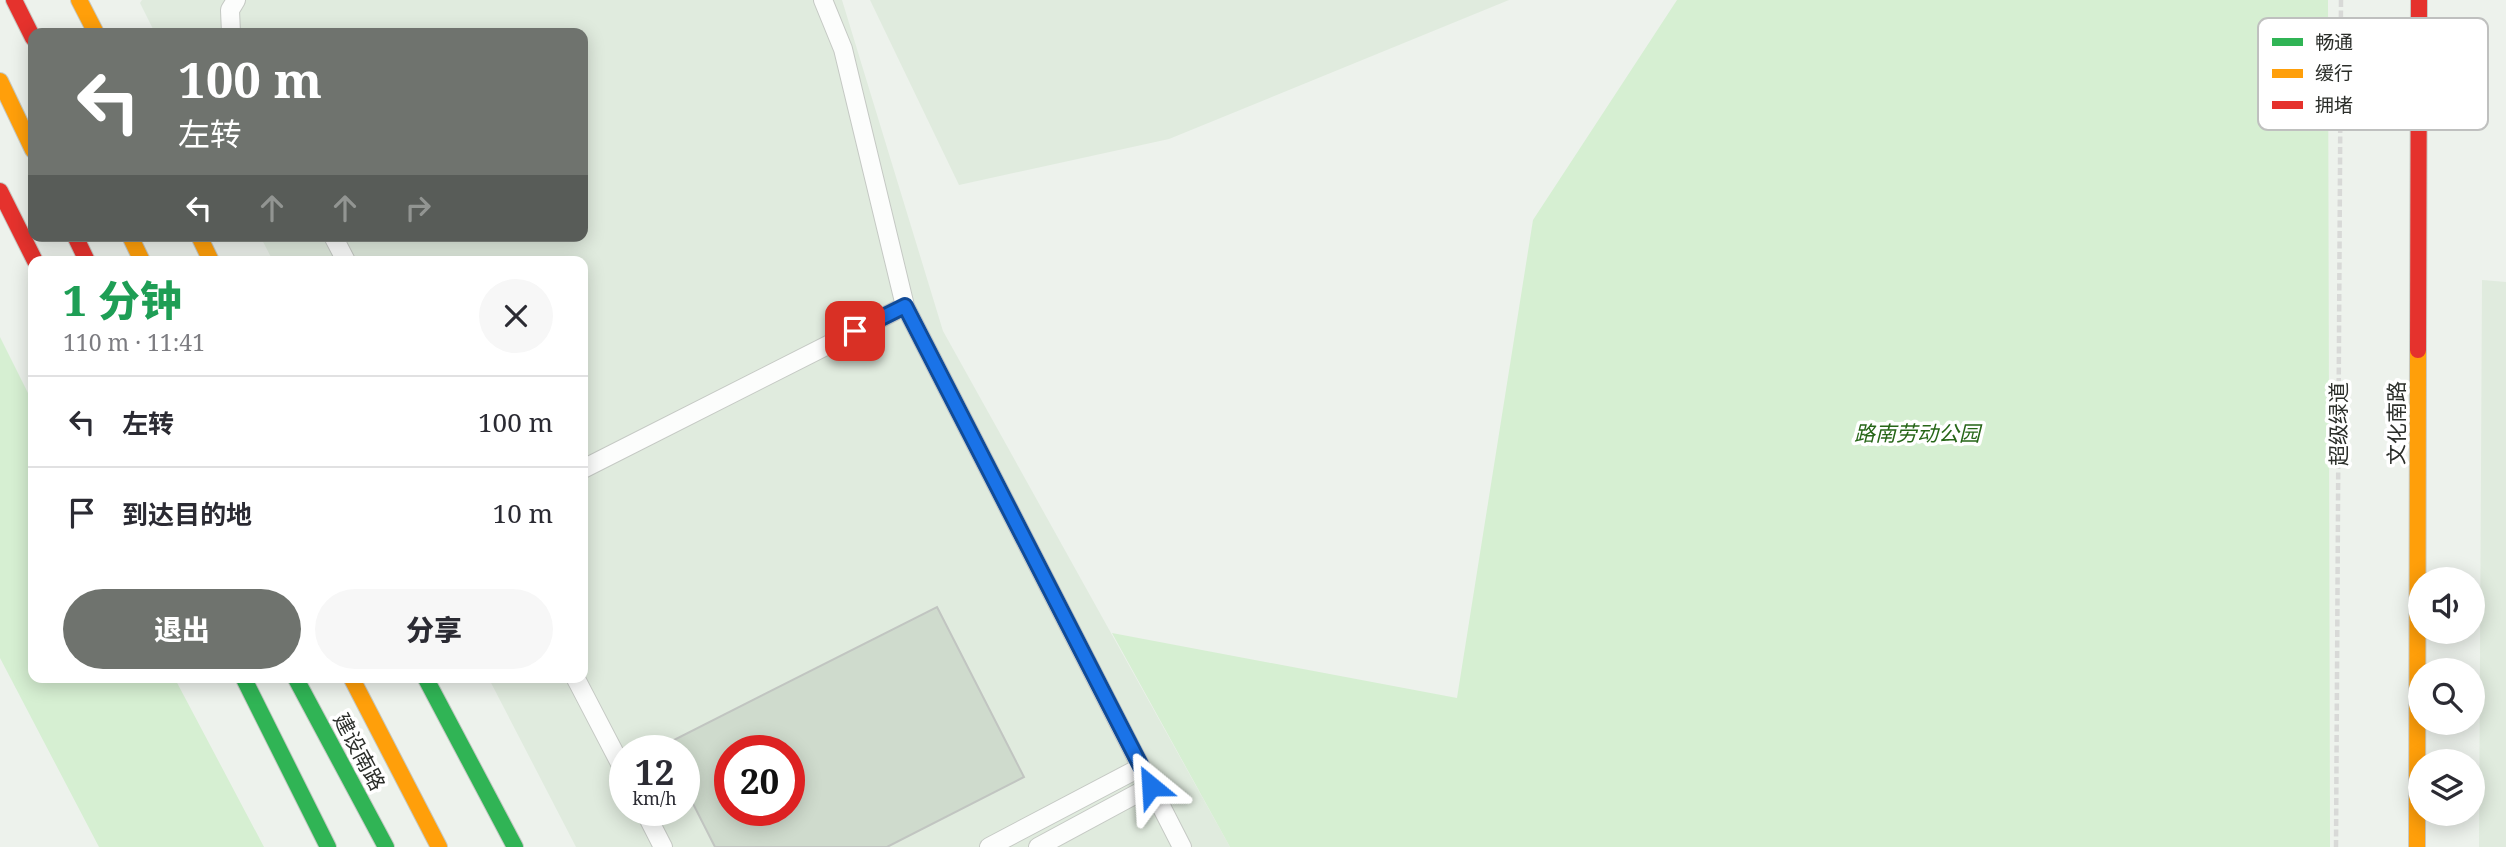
<!DOCTYPE html>
<html lang="zh">
<head>
<meta charset="utf-8">
<style>
  :root { --surface:#fff; --page:#f7f7f7; --text:#2b2b33; --muted:#7c7c81; --line:#e1e1e2; --accent:#6f736e }
  body { margin:0; font-family:"Noto Serif","Noto Sans SC",serif; background:var(--page); color:var(--text); height:100vh; display:flex; flex-direction:column; font-size:26px; white-space:nowrap }
  * { box-sizing:border-box; margin:0 }
  p { font-size:23px; color:var(--muted) }
  .icon { flex:none; width:38px; height:38px; fill:none; stroke:currentColor; stroke-width:2; stroke-linecap:round; stroke-linejoin:round }
  .map { position:relative; flex:1; overflow:hidden }
  .details { position:absolute; left:28px; top:256px; width:560px; height:427px; display:flex; flex-direction:column; background:var(--surface); border-radius:14px; box-shadow:0 4px 18px #0003 }
  .details>* { flex:none }
  .banner { position:absolute; left:28px; top:28px; width:560px; height:214px; border-radius:14px; box-shadow:0 4px 18px #0003; background:#6f736e; color:#fff; overflow:hidden }
  .buttons { position:absolute; left:2408px; top:567px; display:grid; gap:14px }
  .buttons a { display:grid; place-items:center; width:77px; height:77px; border-radius:50%; background:var(--surface); box-shadow:0 4px 18px #0003; font-size:35px }
  .speed { position:absolute; left:609px; top:735px; display:flex; gap:14px; font-size:35px; font-weight:700; text-align:center }
  .speed>* { display:grid; place-content:center; width:91px; height:91px; border-radius:50%; background:var(--surface); box-shadow:0 4px 18px #0003; line-height:1 }
  .speed small { font-size:18px; font-weight:400 }
  .speed .limit { border:10px solid #d22; background:#fff; color:#111 }
  .pin { position:absolute; display:grid; place-items:center; width:60px; height:60px; color:#fff; margin:-30px; border-radius:14px; box-shadow:0 4px 10px #0006 }
  .me { position:absolute; width:77px; margin:-38px; rotate:333deg; stroke-linejoin:round; filter:drop-shadow(0 0 5px #0008) }
  .turn { display:flex; align-items:center; gap:24px; height:147px; padding:0 35px; font-size:32px }
  .turn .icon { width:91px; height:91px; stroke-width:2.5 }
  .turn b { display:block; font-size:49px; line-height:60px }
  .lanes { display:flex; align-items:center; height:66px; padding:0 35px; background:#0003; justify-content:center; gap:35px; direction:ltr }
  .lanes .off { opacity:.35 }
  .round { display:grid; place-items:center; flex:none; width:74px; height:74px; border-radius:37px; background:var(--page) }
  .headline { display:flex; align-items:center; justify-content:space-between; height:119px; padding:0 35px }
  h1 { font-size:42px; font-weight:800; line-height:52px; color:#1e9e55 }
  .primary-button { display:flex; gap:14px; margin-top:auto; padding:14px 35px }
  .primary-button a { flex:1; height:80px; border-radius:42px; background:var(--accent); color:#fff; font-size:28px; font-weight:800; line-height:80px; text-align:center }
  .primary-button a+a { background:var(--page); color:var(--text) }
  ul { padding:0; list-style:none }
  li { display:flex; align-items:center; gap:21px; height:91px; padding:0 35px; border-top:2px solid var(--line) }
  li div { flex:1 }
  li b { display:block; font-size:26px }
  li em { font-style:normal }
  .map>svg:first-child { display:block }
  .built { fill:#e0ebde; fill-rule:evenodd }
  .green { fill:#d6efd2 }
  .building { fill:#cfdbcd; stroke:#c1c5c1; stroke-width:2; fill-rule:evenodd }
  .lines { fill:none; stroke-linecap:round; stroke-linejoin:round }
  .lane-casing { stroke:#c5c9c4; stroke-width:20 }
  .fast-casing { stroke:#c5c9c4; stroke-width:18 }
  .slow-casing { stroke:#c5c9c4; stroke-width:18 }
  .jam-casing { stroke:#c5c9c4; stroke-width:18 }
  .path { stroke:#d8d9d7; stroke-width:4.5; stroke-dasharray:7 3.5; stroke-linecap:butt }
  .lane { stroke:#fcfdfc; stroke-width:18 }
  .fast { stroke:#30b455; stroke-width:16 }
  .slow { stroke:#ff9f0a; stroke-width:16 }
  .jam { stroke:#e5322d; stroke-width:16 }
  .route-casing { stroke:#114b97; stroke-width:18 }
  .route { stroke:#1a73e8; stroke-width:12 }
  .labels { text-anchor:middle; stroke-width:7; stroke-linejoin:round; paint-order:stroke }
  .street-label { font-size:21px; fill:#2b2e2a; stroke:#fff }
  .park-label { font-size:21px; font-style:italic; fill:#276618; stroke:#fff }
  .key { fill:#fff; stroke:#bfc0bf; stroke-width:2 }
  .key-label { font-size:19px; fill:#2b2e2a }
</style>
</head>
<body>
<div class="map">
<svg width="2506" height="847" viewBox="0 0 2506 847">
  <rect width="100%" height="100%" fill="#edf2ec"/>
  <path class="built" d="M142,0H842L943,331L1230,847H576L488,677H583V261H273L260,236H583V33H155L140,3ZM625,751H684V810H625ZM730,751H789V810H730Z
    M870,0H1509L1169,139L959,185Z
    M2482,280L2506,282V847H2479Z"/>
  <path class="green" d="M1677,0H2328L2330,847H1230L1112,633L1457,698L1533,220Z
    M0,337L33,403V677H174L264,847H99L0,658Z"/>
  <path class="building" d="M937,607L1024,777L887,847H715L684,786V751H666L664,745ZM730,751H789V810H730Z"/>
  <g class="lines">
    <g class="lane-casing">
      <path id="lane" d="M823,0L843,49L905,306L1182,847
        M231,33L230,10L236,0
        M333,236L346,261
        M583,469L905,306
        M575,677L625,773
        M644,810L663,847
        M989,847L1141,767
        M1038,847L1151,786"/>
    </g>
    <g class="fast-casing">
      <path id="fast" d="M243,677L328,847
        M295,677L386,847
        M425,677L515,847"/>
    </g>
    <g class="slow-casing">
      <path id="slow" d="M79,0L96,33
        M0,81L33,150
        M130,236L142,261
        M199,236L211,261
        M351,677L439,847
        M2417,847L2418,350"/>
    </g>
    <g class="jam-casing">
      <path id="jam" d="M14,0L33,38
        M0,191L35,261
        M75,236L87,261
        M2418,350L2419,0"/>
    </g>
    <path class="path" d="M2336,847L2341,0"/>
    <use href="#lane" class="lane"/>
    <use href="#fast" class="fast"/>
    <use href="#slow" class="slow"/>
    <use href="#jam" class="jam"/>
  </g>
  <g class="lines">
    <g class="route-casing">
      <path id="route" d="M855,331L905,306L1151,786"/>
    </g>
    <use href="#route" class="route"/>
  </g>
  <g class="labels">
    <g class="street-label">
      <text transform="translate(2397 423) rotate(-90)" y="7">文化南路</text>
      <text transform="translate(2339 424) rotate(-90)" y="7">超级绿道</text>
      <text transform="translate(359 752) rotate(62)" y="7">建设南路</text>
    </g>
    <g class="park-label">
      <text x="1917" y="441">路南劳动公园</text>
    </g>
  </g>
  <rect x="2258" y="18" width="230" height="112" rx="10" class="key"/>
  <rect x="2272" y="38" width="31" height="8" fill="#30b455"/>
  <rect x="2272" y="69" width="31" height="9" fill="#ff9f0a"/>
  <rect x="2272" y="101" width="31" height="8" fill="#e5322d"/>
  <g class="key-label">
    <text x="2315" y="49">畅通</text>
    <text x="2315" y="80">缓行</text>
    <text x="2315" y="112">拥堵</text>
  </g>
</svg>
<div class="buttons">
<a><svg class="icon" aria-label="sound" viewBox="0 0 24 24"><path d="M4 9h4l5-4v14l-5-4H4zM17 9q2 3 0 6"/></svg></a>
<a><svg class="icon" aria-label="search" viewBox="0 0 24 24"><circle cx="10" cy="10" r="6"/><path d="M15 15l6 6"/></svg></a>
<a><svg class="icon" aria-label="layers" viewBox="0 0 24 24"><path d="M12 4l9 5-9 5-9-5zM3 14l9 5 9-5"/></svg></a>
</div>
<div class="speed"><div>12<small>km/h</small></div><div class="limit">20</div></div>
<div class="pin" style="left:855px;top:331px;background:#d93025"><svg class="icon" aria-label="arrive" viewBox="0 0 24 24"><path d="M6 21V4h12l-3 4 3 4H6"/></svg></div>
<svg class="me" style="left:1151px;top:786px" viewBox="-20 -20 40 40"><path d="M0-17L14 15 0 8-14 15z" fill="#1a73e8" stroke="#fff" stroke-width="4"/></svg>
<div class="banner">
<div class="turn"><svg class="icon" aria-label="left" viewBox="0 0 24 24"><path d="M17 20v-9H6M10 6l-5 5 5 5"/></svg><div><b>100 m</b>左转</div></div>
<div class="lanes"><svg class="icon" aria-label="left" viewBox="0 0 24 24"><path d="M17 20v-9H6M10 6l-5 5 5 5"/></svg><svg class="icon off" aria-label="ahead" viewBox="0 0 24 24"><path d="M12 20V5M6 11l6-6 6 6"/></svg><svg class="icon off" aria-label="ahead" viewBox="0 0 24 24"><path d="M12 20V5M6 11l6-6 6 6"/></svg><svg class="icon off" aria-label="right" viewBox="0 0 24 24"><path d="M7 20v-9h11M14 6l5 5-5 5"/></svg></div>
</div>
<section class="details">
<div class="headline"><div><h1>1 分钟</h1><p>110 m · 11:41</p></div><a class="round"><svg class="icon" aria-label="close" viewBox="0 0 24 24"><path d="M6 6l12 12M18 6L6 18"/></svg></a></div>
<ul>
<li><svg class="icon" aria-label="left" viewBox="0 0 24 24"><path d="M17 20v-9H6M10 6l-5 5 5 5"/></svg><div><b>左转</b></div><em>100 m</em></li>
<li><svg class="icon" aria-label="arrive" viewBox="0 0 24 24"><path d="M6 21V4h12l-3 4 3 4H6"/></svg><div><b>到达目的地</b></div><em>10 m</em></li>
</ul>
<div class="primary-button"><a>退出</a><a>分享</a></div>
</section>
</div>
</body>
</html>
